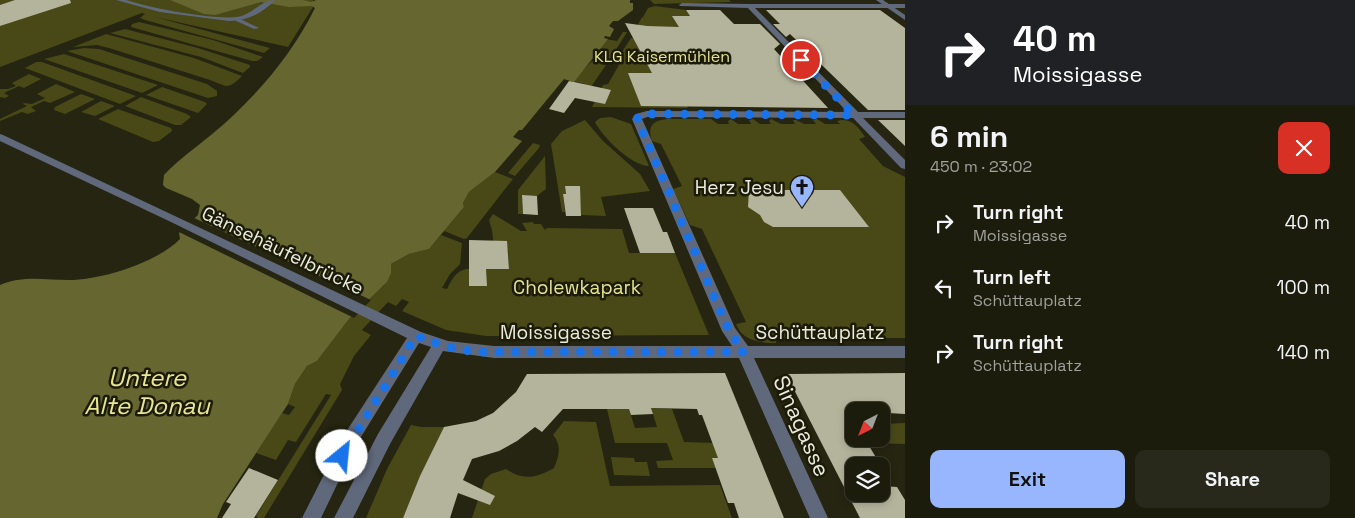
<!DOCTYPE html>
<html lang="en">
<head>
<meta charset="utf-8">
<style>
  :root { --surface:#1c1c0d; --page:#29291b; --text:#f1f3f6; --muted:#a0a19d; --line:#3a3a2e; --accent:#97b6fd }
  body { margin:0; font-family:"Space Grotesk",sans-serif; background:var(--page); color:var(--text); height:100vh; display:flex; flex-direction:column; font-size:19px; white-space:nowrap }
  * { box-sizing:border-box; margin:0 }
  p { font-size:16px; color:var(--muted) }
  .icon { flex:none; width:28px; height:28px; fill:none; stroke:currentColor; stroke-width:2; stroke-linecap:round; stroke-linejoin:round }
  .map { position:relative; flex:1; overflow:hidden }
  .sheet { display:flex; flex-direction:column; background:var(--surface); width:450px }
  .sheet>* { flex:none }
  .hud { background:#202124; color:#fff; overflow:hidden }
  .needle { width:32px; rotate:222deg }
  .controls { position:absolute; left:845px; top:402px; display:grid; gap:10px }
  .controls a { display:grid; place-items:center; width:45px; height:45px; border-radius:10px; background:var(--surface); box-shadow:0 2px 8px #0003,0 0 0 1px var(--line); font-size:25px }
  .pin { position:absolute; display:grid; place-items:center; width:42px; height:42px; color:#fff; margin:-21px; border:2px solid #fff; border-radius:50%; box-shadow:0 1px 5px #0007 }
  .me { position:absolute; width:55px; margin:-28px; rotate:28deg; stroke-linejoin:round; filter:drop-shadow(0 0 4px #0008) }
  .turn { display:flex; align-items:center; gap:18px; height:105px; padding:0 25px; font-size:22px }
  .turn .icon { width:65px; height:65px; stroke-width:2.5 }
  .turn b { display:block; font-size:35px; line-height:42px }
  .round { display:grid; place-items:center; flex:none; width:52px; height:52px; border-radius:10px; background:var(--page) }
  .headline { display:flex; align-items:center; justify-content:space-between; height:85px; padding:0 25px }
  h1 { font-size:30px; font-weight:700; line-height:38px }
  .action { display:flex; gap:10px; margin-top:auto; padding:10px 25px }
  .action a { flex:1; height:58px; border-radius:10px; background:var(--accent); color:#111; font-size:20px; font-weight:700; line-height:58px; text-align:center }
  .action a+a { background:var(--page); color:var(--text) }
  ul { padding:0; list-style:none }
  li { display:flex; align-items:center; gap:15px; height:65px; padding:0 25px }
  li div { flex:1 }
  li b { display:block; font-size:19px }
  li em { font-style:normal }
  main { display:flex; flex:1; min-height:0 }
  .map>svg:first-child { display:block }
  .green { fill:#494817 }
  .water { fill:#666631 }
  .pier { fill:#252511 }
  .building { fill:#b4b49c }
  .lines { fill:none; stroke-linecap:round; stroke-linejoin:round }
  .service { fill:#60697c; fill-rule:evenodd }
  .pedestrian { fill:#60697c; fill-rule:evenodd }
  .minor { fill:#60697c; fill-rule:evenodd }
  .tertiary { fill:#60697c; fill-rule:evenodd }
  .route { stroke:#1a73e8; stroke-width:9; stroke-dasharray:0 16.2 }
  .labels { text-anchor:middle; stroke-width:5; stroke-linejoin:round; paint-order:stroke }
  .far-park-label { font-size:16px; fill:#e3e391; stroke:#1c1b08 }
  .poi-label { font-size:19px; fill:#eaebde; stroke:#1c1b08; text-anchor:end }
  .street-label { font-size:19px; fill:#eaebde; stroke:#1c1b08 }
  .park-label { font-size:19px; fill:#e3e391; stroke:#1c1b08 }
  .near-street-label { font-size:22px; fill:#eaebde; stroke:#1c1b08 }
  .near-water-label { font-size:24px; font-style:italic; fill:#e7e795; stroke:#1c1b08 }
</style>
</head>
<body>
<main>
<div class="map">
<svg width="905" height="518" viewBox="0 0 905 518">
  <rect width="100%" height="100%" fill="#252511"/>
  <path class="green" d="M0,0H313V7L288,47L155,17L270,48L264,53L145,20L140,18L145,14L142,13L0,67Z
    M650,0H729L731,2L654,4Z
    M655,6L686,10L696,24L682,97L688,108L592,107L603,85L608,84L619,65L615,63L622,53H626L622,52L631,38H634L632,36L642,17L645,18L643,17L648,8Z
    M139,22L213,40L263,57L257,61H252L131,27L132,24Z
    M125,29L198,48L250,65V67L243,73L201,57L110,33Z
    M623,32H627L609,61L594,58L599,52V38L617,41Z
    M106,34L194,58L242,76C227,91 227,86 210,80L109,48L97,45L73,47Z
    M84,48L99,49L207,84L217,91V96L208,98L67,51Z
    M64,54L158,85L142,93L44,59Z
    M592,61L606,65L584,97L585,84L559,78L583,70Z
    M36,62H42L136,96L120,104L25,68Z
    M29,74L41,79L24,88L19,86L4,93L9,96L5,98L0,97V89H8L16,86L12,83Z
    M56,84L75,92L50,103L44,101L31,107L36,111L28,114L22,112L0,121V119L27,106L23,104L24,103L32,104L45,98L37,94Z
    M162,87L205,102L207,104L198,113L146,95Z
    M81,94L95,99L65,114L54,110L55,107Z
    M141,97L187,114L191,117L181,125H175L125,106Z
    M101,101L115,106L95,116L81,112Z
    M118,109L171,128L172,131L159,141L153,142L98,119Z
    M611,117L631,124L649,166C632,166 603,138 595,122L600,118Z
    M668,119H711L718,124H729L728,121L731,119L738,124H751L749,120L753,119L760,124H771L769,121L771,119L781,124H795L793,120H796L804,124H816L813,120L817,119L825,124H840L837,121C851,117 858,127 865,137L859,139L883,166L905,177V338H776V343C761,343 742,341 736,324L746,322L702,229L690,225L673,189L682,186L661,144L652,141C647,127 652,120 668,119Z
    M585,120L603,141L640,174L650,191L601,197L606,216L581,215L579,187L565,186L566,194L563,195L565,212H562L551,144L562,131Z
    M533,143L540,145L539,148L515,176L508,173Z
    M545,156L546,189L537,196H522L523,214H518V190Z
    M495,172L513,179L467,238L464,239L444,231L464,207L463,203L469,192Z
    M493,214L521,231H527L522,223L533,222L534,224H541L545,230L547,228L622,229L629,253H675L709,335L486,336L446,330L402,311L409,302L402,299L396,306L388,302L362,330L371,335L354,356L340,384L342,390L264,518H258L256,516L331,395L326,394L296,442L288,440L276,460L256,453L282,413L289,415L295,407L288,404L295,384L307,366L317,361L349,319L387,282L391,264L409,254L429,249L441,235L462,243L460,264L450,274L442,288L447,289C452,279 457,269 469,269V286H486V269H509L508,250L494,249L492,230L489,220Z
    M651,408L672,409L684,442L715,443L721,458H712L716,468H658L656,461L673,460L667,443H615L607,409H629L635,428L657,427Z
    M564,421L596,422L610,486L720,485L732,518H472L485,479L491,474L506,469C523,481 536,478 554,468C559,456 562,445 553,435Z
    M905,423V444L868,443L865,439H881V424Z
    M411,425L421,427H444L420,477L403,518H366L387,469Z
    M611,457L634,458L635,462H647L650,476L614,475Z"/>
  <path class="water" d="M170,0H303L311,2L316,0H630V3H633V10L618,21H613L609,26L614,29L610,37L605,36L604,38L608,39L574,82L564,79L522,130H519L513,137L522,141L495,172L469,192L463,203L464,207L429,249L409,254L391,264V273L387,282L349,319L317,361L307,366L295,384L288,404L223,504L217,518H0V285C23,275 45,280 69,280C102,280 158,262 180,239L179,233L198,215L200,205L192,199L166,188L163,185L164,175C178,160 195,148 211,135C254,99 290,58 315,8L312,6L289,7L261,2L215,15L204,14Z"/>
  <path class="pier" d="M192,217L371,300L354,318L177,231Z"/>
  <path class="building" d="M15,0H70L71,3L0,26V5Z
    M686,10H720L734,24H760L780,44L774,49L828,108L641,106L628,73H652L625,23L647,26L679,27L672,16H690Z
    M766,10H880L905,28V110H868L790,34L786,37L773,24H780Z
    M569,81L574,82L611,90L605,104L575,98L564,113L549,109Z
    M878,120H905V146Z
    M565,186H580L581,216H566L563,194H566Z
    M763,190H840L869,227H773L764,222L760,215L748,207L749,191H764Z
    M522,195L537,196L538,215L523,214Z
    M624,208H653L663,232H667L675,253H640Z
    M469,240L507,241L509,269H486L487,286H469Z
    M725,373L784,518H739L734,503H728L712,458H718L702,415H699L697,409L651,408L653,414L631,415L629,409H563L542,432L535,427L517,441L499,451L472,459L463,480L495,496L490,505L458,493L450,518H403L420,476L444,427L476,421L493,413L516,392L527,374Z
    M905,373V414L854,411L852,415L854,439H865L881,466H854V494H881V486L897,487L905,500V518H860L786,374Z
    M249,468L278,480L254,518H222L231,504L226,502Z"/>
  <g class="lines">
    <path class="service" d="M234,18H238L259,28L254,29L234,20Z"/>
    <path class="pedestrian" d="M116,0H126C150,8 213,20 237,17C252,15 261,0 275,0C263,13 247,21 229,21L160,12Z"/>
    <path class="minor" d="M876,0H883L905,15V20Z
      M682,3L749,4L752,6L749,8L680,6L679,5Z
      M647,111L854,112L859,115L854,118L647,117L642,119L735,328L748,346H905V358H754L828,518H810L739,358H494L443,351L390,444L353,518H334L378,434L431,347L419,343L356,445L321,518H302L344,435L407,338L171,222L0,141V134L3,135L421,332L448,341L494,346H732L722,331L632,119L636,114Z"/>
    <path class="tertiary" d="M749,4H905V8H755L858,112H905V118H863L905,160V169L901,168L747,7V5Z"/>
  </g>
  <g class="lines">
    <path class="route" d="M342,456L416,336L448,347L475,352H744L729,331L637,119L639,116L647,114L854,115L801,60"/>
  </g>
  <defs>
    <g id="church-pin" transform="scale(1.25)"><path d="M0 17L-7.5 6A9.5 9.5 0 1 1 7.5 6Z" fill="#97b6fd" stroke="#1c1b08"/><path d="M-1.2-6h2.4v3.5h3.3v2.4h-3.3V6h-2.4V-.1h-3.3v-2.4h3.3Z" fill="#111"/></g>
  </defs>
  <g fill-rule="evenodd">
    <use href="#church-pin" x="802" y="187"/>
  </g>
  <g class="labels">
    <g class="far-park-label">
      <text x="662" y="62">KLG Kaisermühlen</text>
    </g>
    <g class="poi-label">
      <text x="784" y="194">Herz Jesu</text>
    </g>
    <g class="street-label">
      <text transform="translate(283 250) rotate(26)" y="7">Gänsehäufelbrücke</text>
      <text x="556" y="339">Moissigasse</text>
      <text x="820" y="339">Schüttauplatz</text>
    </g>
    <g class="park-label">
      <text x="577" y="294">Cholewkapark</text>
    </g>
    <g class="near-street-label">
      <text transform="translate(802 426) rotate(66)" y="8">Sinagasse</text>
    </g>
    <g class="near-water-label">
      <text x="147" y="386">Untere<tspan x="147" dy="28">Alte Donau</tspan></text>
    </g>
  </g>
</svg>
<div class="controls">
<a><svg class="needle" viewBox="-14 -14 28 28"><path d="M0-13l5 13h-10z" fill="#e53935"/><path d="M0 13l5-13h-10z" fill="#a0a19d"/></svg></a>
<a><svg class="icon" aria-label="layers" viewBox="0 0 24 24"><path d="M12 4l9 5-9 5-9-5zM3 14l9 5 9-5"/></svg></a>
</div>
<div class="pin" style="left:801px;top:60px;background:#d93025"><svg class="icon" aria-label="arrive" viewBox="0 0 24 24"><path d="M6 21V4h12l-3 4 3 4H6"/></svg></div>
<svg class="me" style="left:342px;top:456px" viewBox="-20 -20 40 40"><circle r="19" fill="#fff"/><path d="M0-13L10 11 0 6-10 11z" fill="#1a73e8"/></svg>
</div>
<section class="sheet">
<div class="hud">
<div class="turn"><svg class="icon" aria-label="right" viewBox="0 0 24 24"><path d="M7 20v-9h11M14 6l5 5-5 5"/></svg><div><b>40 m</b>Moissigasse</div></div>
</div>
<div class="headline"><div><h1>6 min</h1><p>450 m · 23:02</p></div><a class="round" style="background:#d93025;color:#fff"><svg class="icon" aria-label="close" viewBox="0 0 24 24"><path d="M6 6l12 12M18 6L6 18"/></svg></a></div>
<ul>
<li><svg class="icon" aria-label="right" viewBox="0 0 24 24"><path d="M7 20v-9h11M14 6l5 5-5 5"/></svg><div><b>Turn right</b><p>Moissigasse</p></div><em>40 m</em></li>
<li><svg class="icon" aria-label="left" viewBox="0 0 24 24"><path d="M17 20v-9H6M10 6l-5 5 5 5"/></svg><div><b>Turn left</b><p>Schüttauplatz</p></div><em>100 m</em></li>
<li><svg class="icon" aria-label="right" viewBox="0 0 24 24"><path d="M7 20v-9h11M14 6l5 5-5 5"/></svg><div><b>Turn right</b><p>Schüttauplatz</p></div><em>140 m</em></li>
</ul>
<div class="action"><a>Exit</a><a>Share</a></div>
</section>
</main>
</body>
</html>
